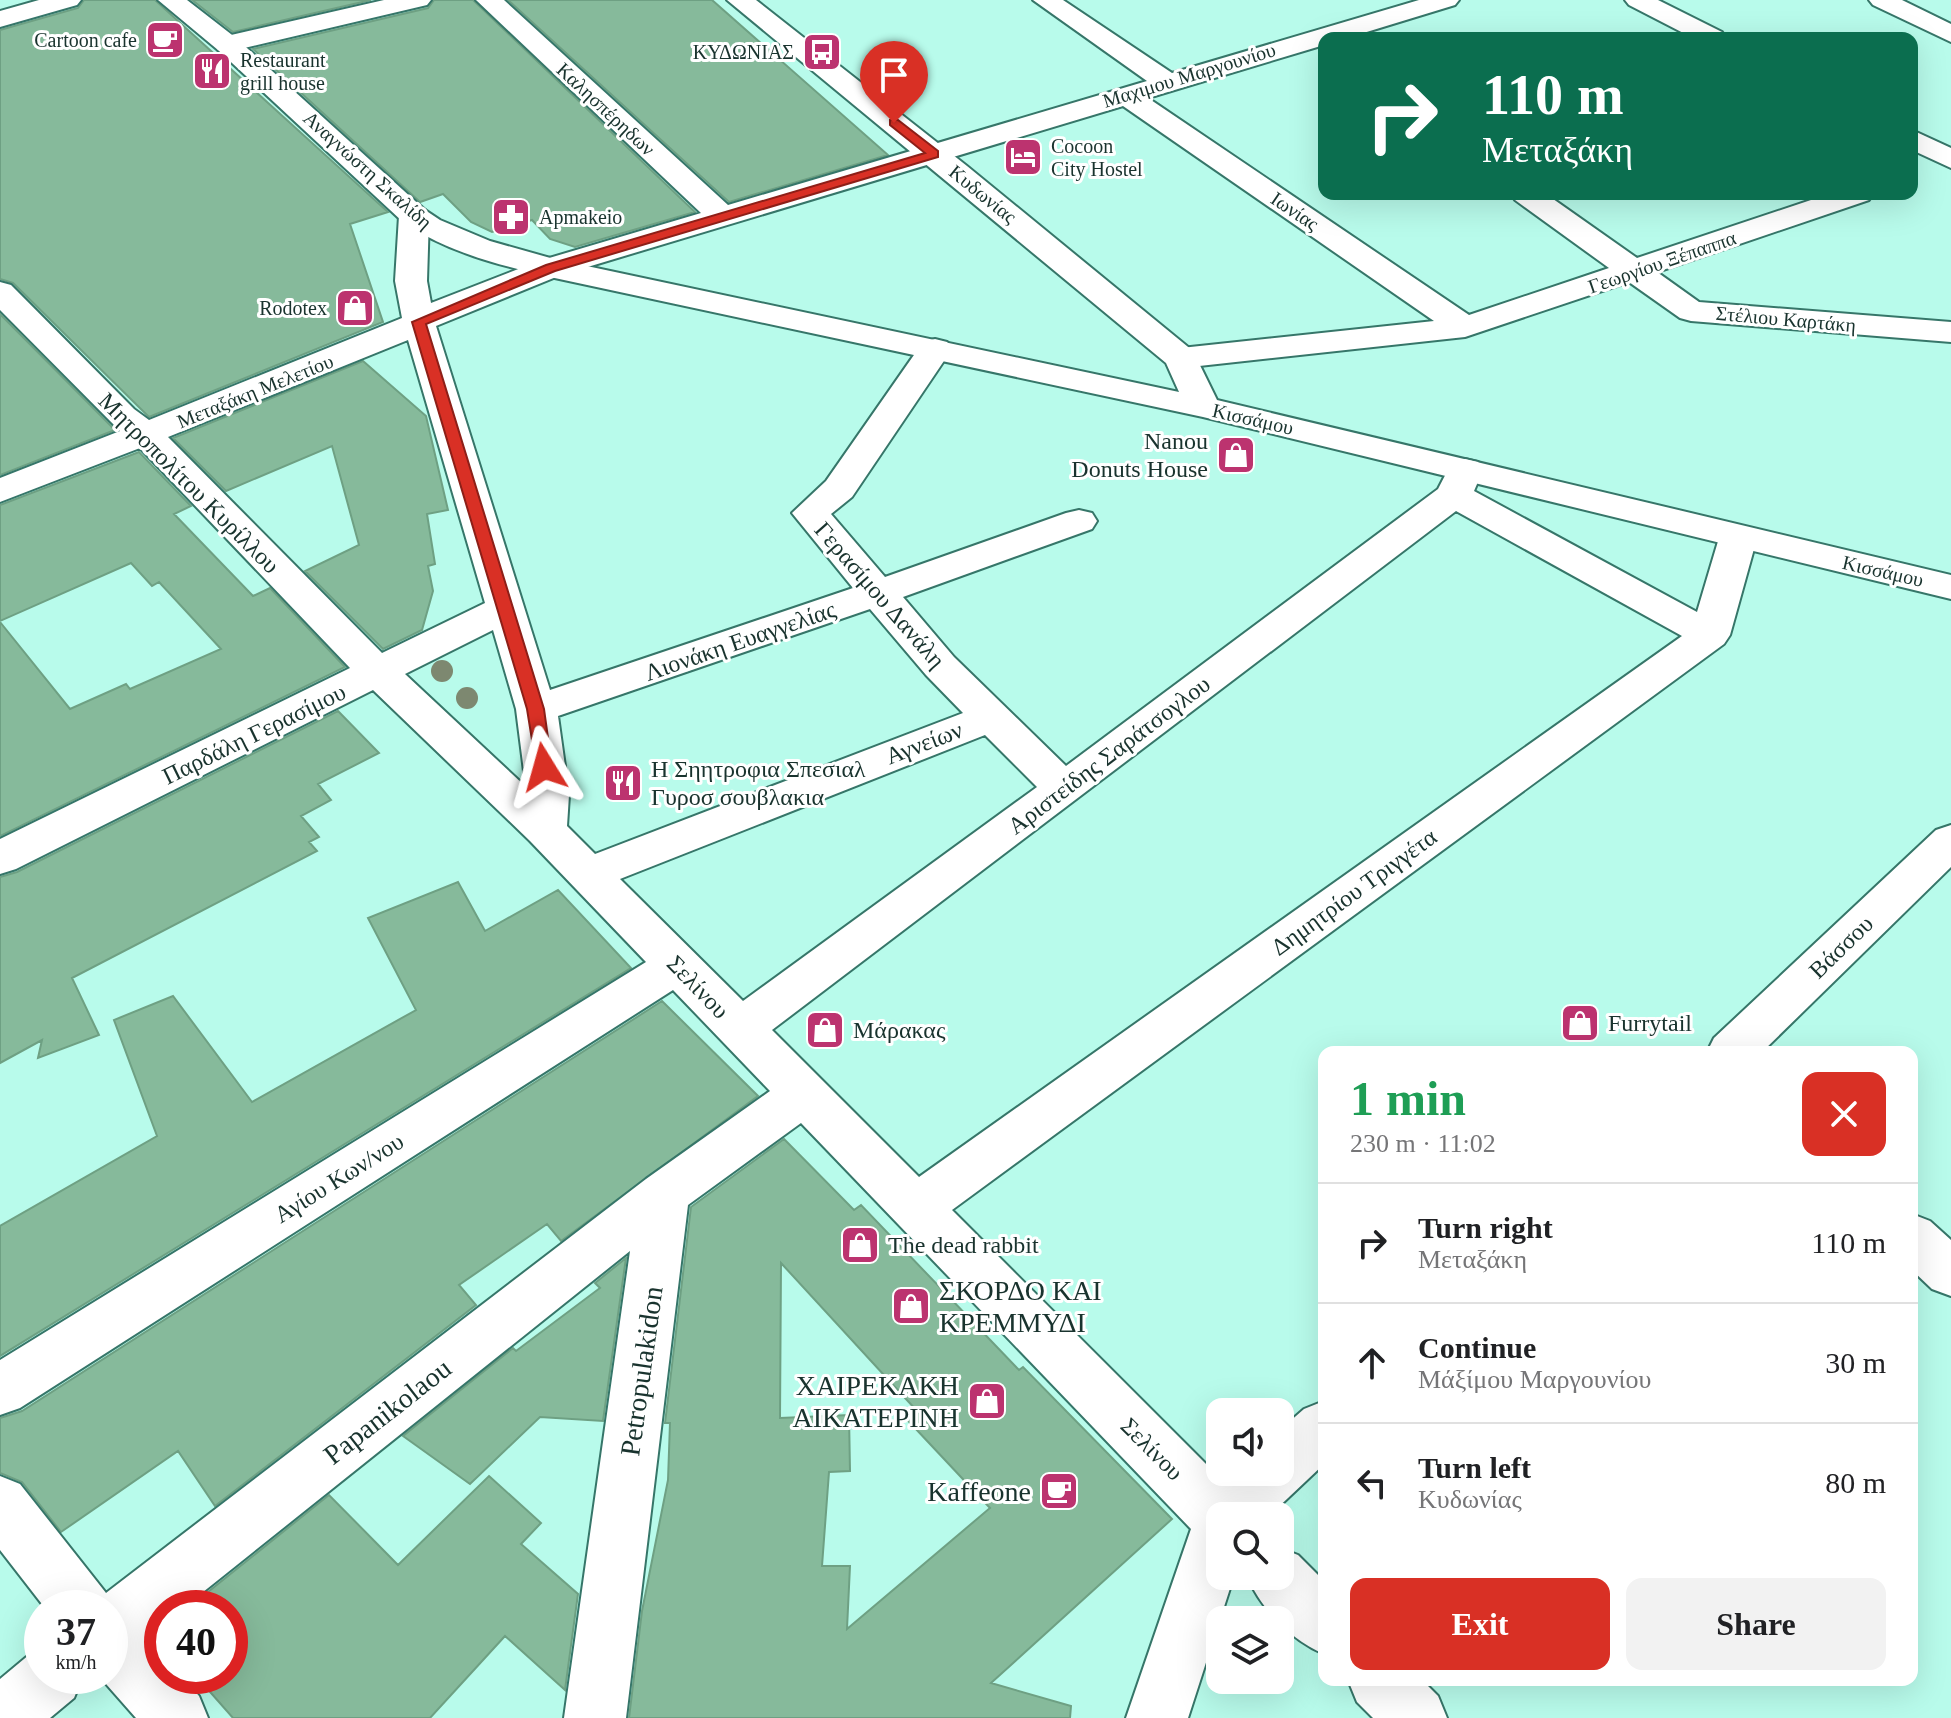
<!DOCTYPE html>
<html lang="en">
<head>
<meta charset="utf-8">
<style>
  :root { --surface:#fff; --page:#f2f2f2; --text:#202124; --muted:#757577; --line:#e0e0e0; --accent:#d93025 }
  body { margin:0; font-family:Georgia,serif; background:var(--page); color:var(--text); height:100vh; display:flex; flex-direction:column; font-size:30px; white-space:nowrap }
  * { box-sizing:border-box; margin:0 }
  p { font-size:26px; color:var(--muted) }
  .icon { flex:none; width:44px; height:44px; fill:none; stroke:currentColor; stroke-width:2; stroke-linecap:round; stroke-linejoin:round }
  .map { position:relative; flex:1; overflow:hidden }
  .details { position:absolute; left:1318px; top:1046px; width:600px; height:640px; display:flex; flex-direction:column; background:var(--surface); border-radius:16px; box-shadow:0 8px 32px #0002 }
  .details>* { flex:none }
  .guide { position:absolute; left:1318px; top:32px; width:600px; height:168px; border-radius:16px; box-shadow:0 8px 32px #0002; background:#0b6e4f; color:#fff; overflow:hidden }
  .controls { position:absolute; left:1206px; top:1398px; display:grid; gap:16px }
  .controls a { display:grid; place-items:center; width:88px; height:88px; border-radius:16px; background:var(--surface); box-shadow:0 8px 32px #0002; font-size:40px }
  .speed { position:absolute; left:24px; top:1590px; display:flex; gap:16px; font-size:40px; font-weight:700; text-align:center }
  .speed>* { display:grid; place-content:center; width:104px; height:104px; border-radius:50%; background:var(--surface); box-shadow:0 8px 32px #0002; line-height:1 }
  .speed small { font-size:20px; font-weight:400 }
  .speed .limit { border:12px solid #d22; background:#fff; color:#111 }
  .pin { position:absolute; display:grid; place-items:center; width:68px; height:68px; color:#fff; margin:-82px -34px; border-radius:50% 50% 50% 0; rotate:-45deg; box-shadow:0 0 8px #0007 }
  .pin .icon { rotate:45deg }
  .me { position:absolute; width:88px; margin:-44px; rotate:352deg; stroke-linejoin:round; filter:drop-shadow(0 0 6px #0008) }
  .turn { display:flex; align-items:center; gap:28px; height:168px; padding:0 32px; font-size:36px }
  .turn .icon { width:104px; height:104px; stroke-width:2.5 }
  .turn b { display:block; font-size:56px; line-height:68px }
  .round { display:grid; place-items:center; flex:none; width:84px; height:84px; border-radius:16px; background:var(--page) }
  .head { display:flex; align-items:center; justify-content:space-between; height:136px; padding:0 32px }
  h1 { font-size:48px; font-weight:600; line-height:60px; color:#1e9e55 }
  .cta { display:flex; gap:16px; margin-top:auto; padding:16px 32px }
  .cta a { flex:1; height:92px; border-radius:16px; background:var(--accent); color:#fff; font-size:32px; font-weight:600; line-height:92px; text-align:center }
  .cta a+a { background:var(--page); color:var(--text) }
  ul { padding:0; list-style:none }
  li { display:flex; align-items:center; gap:24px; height:120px; padding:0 32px; border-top:2px solid var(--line) }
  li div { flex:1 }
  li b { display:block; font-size:30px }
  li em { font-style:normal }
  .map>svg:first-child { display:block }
  .building { fill:#86ba9b; stroke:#6ea083; stroke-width:2; fill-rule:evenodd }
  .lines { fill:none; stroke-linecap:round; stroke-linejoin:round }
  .minor-casing { stroke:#367669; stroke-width:4 }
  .major-casing { stroke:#367669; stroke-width:4 }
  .minor { fill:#fff; fill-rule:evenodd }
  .major { fill:#fff; fill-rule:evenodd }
  .tree { fill:#7d8870 }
  .route { fill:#d93025; stroke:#8d1f18; stroke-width:2 }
  .labels { text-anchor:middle; stroke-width:6; stroke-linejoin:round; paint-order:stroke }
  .far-poi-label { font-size:20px; fill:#19332e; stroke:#fff; text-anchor:end }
  .far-street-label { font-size:20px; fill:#19332e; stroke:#fff }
  .poi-label { font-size:24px; fill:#19332e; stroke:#fff; text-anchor:start }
  .street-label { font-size:24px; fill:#19332e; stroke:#fff }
  .near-poi-label { font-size:28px; fill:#19332e; stroke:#fff; text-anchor:end }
  .near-street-label { font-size:28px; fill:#19332e; stroke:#fff }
</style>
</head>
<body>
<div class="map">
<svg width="1951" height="1718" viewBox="0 0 1951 1718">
  <rect width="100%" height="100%" fill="#b8fbeb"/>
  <path class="building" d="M84,0H155L388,212L350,224L383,322L149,417L13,283L0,279V30L78,8Z
    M192,0H371L233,32Z
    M434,0H473L695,212L575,247L550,239L532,220L492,232L471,222L443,194L420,202L253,49L428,8Z
    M508,0H712L888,155L729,202Z
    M0,314L115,430L0,475Z
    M363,361L426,416L448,510L427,514L435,564L428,566L433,591L422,630L383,649L305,571L359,545L332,446L226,491L173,438Z
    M139,452L191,506L174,514L253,596L270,588L345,667L0,836V622L70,709L126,684L130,689L221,649L159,582L152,586L131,563L0,621V505Z
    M338,711L379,753L318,784L331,800L301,816L319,837L309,842L317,851L72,978L99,1035L38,1058L42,1040L0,1063V877L17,872Z
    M458,882L485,931L558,890L631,968L0,1356V1226L157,1136L114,1020L173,996L252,1102L416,1010L368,918Z
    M662,1001L758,1096L561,1241L547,1224L459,1285L476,1305L215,1506L178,1451L61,1532L22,1482L0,1473V1418L22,1411Z
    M784,1139L854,1210L861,1205L1019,1370L1023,1367L1172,1519L991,1683L1071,1706L1070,1718H629L642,1611L668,1480L670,1423H665L691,1207ZM781,1263L917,1411L900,1412L990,1508L847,1629L850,1566H822L829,1472L850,1471L849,1415L780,1418Z
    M626,1258L603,1421L540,1417L470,1484L403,1436L513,1348L516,1351L600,1288L595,1283Z
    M489,1476L541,1523L521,1544L578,1594L565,1690L505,1636L430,1718H233L196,1676H230V1608H188L329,1495L398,1565Z"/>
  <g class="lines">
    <g class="minor-casing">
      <path id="minor" d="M39,0H81L77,5L0,27V11Z
        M384,0H431L427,5L227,52L218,50L214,44L218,38Z
        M476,0H504L728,205L1147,81L1033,0H1063L1172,73L1419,0H1459L1455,5L1347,38H1324V45L1148,98L1469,315L1609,268L1515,200L1511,194H1546L1637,258L1829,194H1873L1869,200L1657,272L1699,302L1951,322V342L1691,321L1680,318L1629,282L1465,337L1181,368L1169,365L1164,358L1169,351L1181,348L1434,321L1123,106L561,275L436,326L550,690L853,588L792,513L826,481L923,342L935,339L947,342L952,349L852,497L831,514L885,577L1066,513L1079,510L1092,513L1097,521L1092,529L903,597L954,657L1066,766L1438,489L1452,462L1465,459L1478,462L1483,470L1474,491L1697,612L1719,538L1725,530L1738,527L1751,530L1757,538L1730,635L1724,644L952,1210L1223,1481L1234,1472H1280V1430L1304,1409L1324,1401V1464L1269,1516H1220V1576H1234L1188,1718H1126L1191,1529L801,1123L688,1205L626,1718H564L630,1251L183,1608H162V1625L146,1638L162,1655V1676H181L199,1696L208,1718H136L99,1676H110V1608H45L0,1550V1476L20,1484L106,1593L646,1179L770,1091L673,990L20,1408L0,1415V1360L646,962L530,841L373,690L16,869L0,874V839L350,668L140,448L0,502V478L120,431L0,310V282L11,285L134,409L149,420L402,318L395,281L399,216L403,210L414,207L425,210L429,216L427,281L431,303L539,261L701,213ZM408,340L485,603L382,653L168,437ZM1456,511L1682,636L919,1177L772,1030ZM870,609L926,675L963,713L595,854L567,826L569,795L558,716ZM493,630L516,709L526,787L405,674ZM985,735L1037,787L743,1001L620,879Z
        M1625,0H1658L1722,32L1726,38H1693L1629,5Z
        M1869,0H1902L1951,24V42L1873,5Z
        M1912,130L1951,148V168L1912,150Z
        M1951,825V867L1762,1052H1707L1714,1038L1936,830Z
        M1912,1214L1930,1221L1951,1240V1296L1932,1289L1912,1270Z
        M1280,1548L1298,1555L1324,1581V1654C1291,1640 1261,1609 1247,1576H1280Z
        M42,1649V1676H83L74,1698L50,1718H0V1679L30,1654Z
        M1348,1680H1422L1438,1696L1447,1718H1373L1357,1702Z"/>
    </g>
    <g class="major-casing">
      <path id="major" d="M158,0H187L236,38L425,210L440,220L490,241L554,259L1179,392L1166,363L727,0H756L967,166L1193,351L1217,400L1951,575V599L1203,417L550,277C499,265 447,252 403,222L218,50Z"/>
    </g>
    <use href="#minor" class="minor"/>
    <use href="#major" class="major"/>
  </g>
  <g class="tree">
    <circle cx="442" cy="671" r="11"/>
    <circle cx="467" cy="698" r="11"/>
  </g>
  <path class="route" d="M890,120H898L938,151V157L555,271L426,324L544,709L552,767L550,771H537L527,709L412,322L546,265L925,153L890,125Z"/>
  <defs>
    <g id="cafe-square" transform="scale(2)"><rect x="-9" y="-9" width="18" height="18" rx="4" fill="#bc336f" stroke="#fff"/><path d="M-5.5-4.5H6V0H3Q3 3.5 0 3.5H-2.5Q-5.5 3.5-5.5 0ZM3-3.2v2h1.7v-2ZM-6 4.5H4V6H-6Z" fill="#fff"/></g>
    <g id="bus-square" transform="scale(2)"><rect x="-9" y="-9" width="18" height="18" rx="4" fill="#bc336f" stroke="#fff"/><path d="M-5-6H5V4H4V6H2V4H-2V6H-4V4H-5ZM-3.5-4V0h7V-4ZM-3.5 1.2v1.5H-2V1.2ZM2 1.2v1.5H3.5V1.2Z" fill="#fff"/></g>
    <g id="restaurant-square" transform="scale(2)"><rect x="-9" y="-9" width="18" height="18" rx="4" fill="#bc336f" stroke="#fff"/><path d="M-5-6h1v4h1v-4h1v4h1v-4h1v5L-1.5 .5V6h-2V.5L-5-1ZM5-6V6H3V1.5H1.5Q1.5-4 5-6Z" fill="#fff"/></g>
    <g id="hotel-square" transform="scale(2)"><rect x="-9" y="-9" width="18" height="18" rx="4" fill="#bc336f" stroke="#fff"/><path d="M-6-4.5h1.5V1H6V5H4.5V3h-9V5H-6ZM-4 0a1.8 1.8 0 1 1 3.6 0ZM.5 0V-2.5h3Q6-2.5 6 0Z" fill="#fff"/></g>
    <g id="pharmacy-square" transform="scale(2)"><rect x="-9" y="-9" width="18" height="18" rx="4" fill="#bc336f" stroke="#fff"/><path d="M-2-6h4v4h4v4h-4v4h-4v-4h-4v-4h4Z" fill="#fff"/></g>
    <g id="shop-square" transform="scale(2)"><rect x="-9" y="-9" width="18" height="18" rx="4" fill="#bc336f" stroke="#fff"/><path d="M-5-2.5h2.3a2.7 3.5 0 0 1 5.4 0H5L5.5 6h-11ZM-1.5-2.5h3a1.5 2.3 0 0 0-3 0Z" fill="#fff"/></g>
  </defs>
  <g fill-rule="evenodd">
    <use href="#cafe-square" x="165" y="40"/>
    <use href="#bus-square" x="822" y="52"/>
    <use href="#restaurant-square" x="212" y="71"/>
    <use href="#hotel-square" x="1023" y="157"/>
    <use href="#pharmacy-square" x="511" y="217"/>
    <use href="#shop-square" x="355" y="308"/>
    <use href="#shop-square" x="1236" y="455"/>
    <use href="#restaurant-square" x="623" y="783"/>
    <use href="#shop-square" x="1580" y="1023"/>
    <use href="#shop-square" x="825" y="1030"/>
    <use href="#shop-square" x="860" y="1245"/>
    <use href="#shop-square" x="911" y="1306"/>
    <use href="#shop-square" x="987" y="1401"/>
    <use href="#cafe-square" x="1059" y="1491"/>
  </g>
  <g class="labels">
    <g class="far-poi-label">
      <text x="137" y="47">Cartoon cafe</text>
      <text x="794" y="59">ΚΥΔΩΝΙΑΣ</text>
      <text x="240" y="67" text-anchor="start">Restaurant<tspan x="240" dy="23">grill house</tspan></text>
      <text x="1051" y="153" text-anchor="start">Cocoon<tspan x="1051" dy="23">City Hostel</tspan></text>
      <text x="539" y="224" text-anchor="start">Apmakeio</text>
      <text x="327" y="315">Rodotex</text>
    </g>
    <g class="far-street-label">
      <text transform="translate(1189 75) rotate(-17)" y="7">Μαχιμου Mαργουνίου</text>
      <text transform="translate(606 109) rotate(43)" y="7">Καλησπέρηδων</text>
      <text transform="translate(368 170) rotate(42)" y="7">Αναγνώστη Σκαλίδη</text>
      <text transform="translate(983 194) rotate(39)" y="7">Κυδωνίας</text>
      <text transform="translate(1295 211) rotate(34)" y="7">Ιωνίας</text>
      <text transform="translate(1662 262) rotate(-19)" y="7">Γεωργίου Ξέπαππα</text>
      <text transform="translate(1786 319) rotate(5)" y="7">Στέλιου Καρτάκη</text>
      <text transform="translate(255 391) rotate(-22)" y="7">Μεταξάκη Μελετίου</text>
      <text transform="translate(1253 419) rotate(13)" y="7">Κισσάμου</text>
      <text transform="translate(1883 571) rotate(13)" y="7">Κισσάμου</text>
    </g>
    <g class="poi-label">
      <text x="1208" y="449" text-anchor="end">Nanou<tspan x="1208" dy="28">Donuts House</tspan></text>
      <text x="651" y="777">Η Σηητροφια Σπεσιαλ<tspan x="651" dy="28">Γυροσ σουβλακια</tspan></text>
      <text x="1608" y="1031">Furrytail</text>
      <text x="853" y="1038">Μάρακας</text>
      <text x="888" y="1253">The dead rabbit</text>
    </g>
    <g class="street-label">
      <text transform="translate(189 483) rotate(45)" y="8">Μητροπολίτου Κυρίλλου</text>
      <text transform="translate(880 595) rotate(49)" y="8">Γερασίμου Δανάλη</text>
      <text transform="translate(740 641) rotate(-19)" y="8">Λιονάκη Ευαγγελίας</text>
      <text transform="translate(254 734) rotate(-26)" y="8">Παρδάλη Γερασίμου</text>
      <text transform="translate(924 743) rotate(-21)" y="8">Αγνείων</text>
      <text transform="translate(1109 755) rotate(-37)" y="8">Αριστείδης Σαράτσογλου</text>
      <text transform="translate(1354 892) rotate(-36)" y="8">Δημητρίου Τριγγέτα</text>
      <text transform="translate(1841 947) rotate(-44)" y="8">Βάσσου</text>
      <text transform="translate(698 987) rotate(46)" y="8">Σελίνου</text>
      <text transform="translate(339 1178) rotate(-32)" y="8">Αγίου Κων/νου</text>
      <text transform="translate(1152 1449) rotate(45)" y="8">Σελίνου</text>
    </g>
    <g class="near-poi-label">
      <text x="939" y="1300" text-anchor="start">ΣΚΟΡΔΟ ΚΑΙ<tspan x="939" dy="32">ΚΡΕΜΜΥΔΙ</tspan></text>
      <text x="959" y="1395">ΧΑΙΡΕΚΑΚΗ<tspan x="959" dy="32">ΑΙΚΑΤΕΡΙΝΗ</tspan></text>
      <text x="1031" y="1501">Kaffeone</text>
    </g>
    <g class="near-street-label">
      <text transform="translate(641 1371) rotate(-82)" y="10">Petropulakidon</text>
      <text transform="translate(387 1411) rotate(-38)" y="10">Papanikolaou</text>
    </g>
  </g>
</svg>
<div class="controls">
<a><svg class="icon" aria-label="sound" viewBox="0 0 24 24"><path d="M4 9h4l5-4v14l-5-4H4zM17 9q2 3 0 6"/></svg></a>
<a><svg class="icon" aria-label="search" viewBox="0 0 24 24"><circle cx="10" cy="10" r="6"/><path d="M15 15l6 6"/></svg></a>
<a><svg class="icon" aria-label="layers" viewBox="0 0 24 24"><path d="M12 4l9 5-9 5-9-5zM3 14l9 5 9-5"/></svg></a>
</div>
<div class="speed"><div>37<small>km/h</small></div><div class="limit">40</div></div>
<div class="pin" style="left:894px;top:123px;background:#d93025"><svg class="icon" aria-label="arrive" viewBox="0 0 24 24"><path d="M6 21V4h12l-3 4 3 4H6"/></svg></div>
<svg class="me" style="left:544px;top:767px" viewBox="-20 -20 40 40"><path d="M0-17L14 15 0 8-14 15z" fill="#d93025" stroke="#fff" stroke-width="4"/></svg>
<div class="guide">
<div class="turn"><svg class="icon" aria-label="right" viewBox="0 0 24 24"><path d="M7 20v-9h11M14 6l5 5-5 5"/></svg><div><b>110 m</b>Μεταξάκη</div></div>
</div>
<section class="details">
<div class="head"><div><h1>1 min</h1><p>230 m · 11:02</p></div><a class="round" style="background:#d93025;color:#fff"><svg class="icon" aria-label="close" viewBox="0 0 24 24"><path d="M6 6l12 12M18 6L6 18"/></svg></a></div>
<ul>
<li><svg class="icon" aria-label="right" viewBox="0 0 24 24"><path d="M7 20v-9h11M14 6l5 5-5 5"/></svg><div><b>Turn right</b><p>Μεταξάκη</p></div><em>110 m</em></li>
<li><svg class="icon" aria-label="ahead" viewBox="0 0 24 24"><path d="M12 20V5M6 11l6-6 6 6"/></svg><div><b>Continue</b><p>Μάξίμου Mαργουνίου</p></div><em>30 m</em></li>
<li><svg class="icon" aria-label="left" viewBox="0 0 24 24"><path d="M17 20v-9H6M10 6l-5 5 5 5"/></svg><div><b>Turn left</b><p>Κυδωνίας</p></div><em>80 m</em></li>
</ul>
<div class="cta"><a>Exit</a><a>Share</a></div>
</section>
</div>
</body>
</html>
